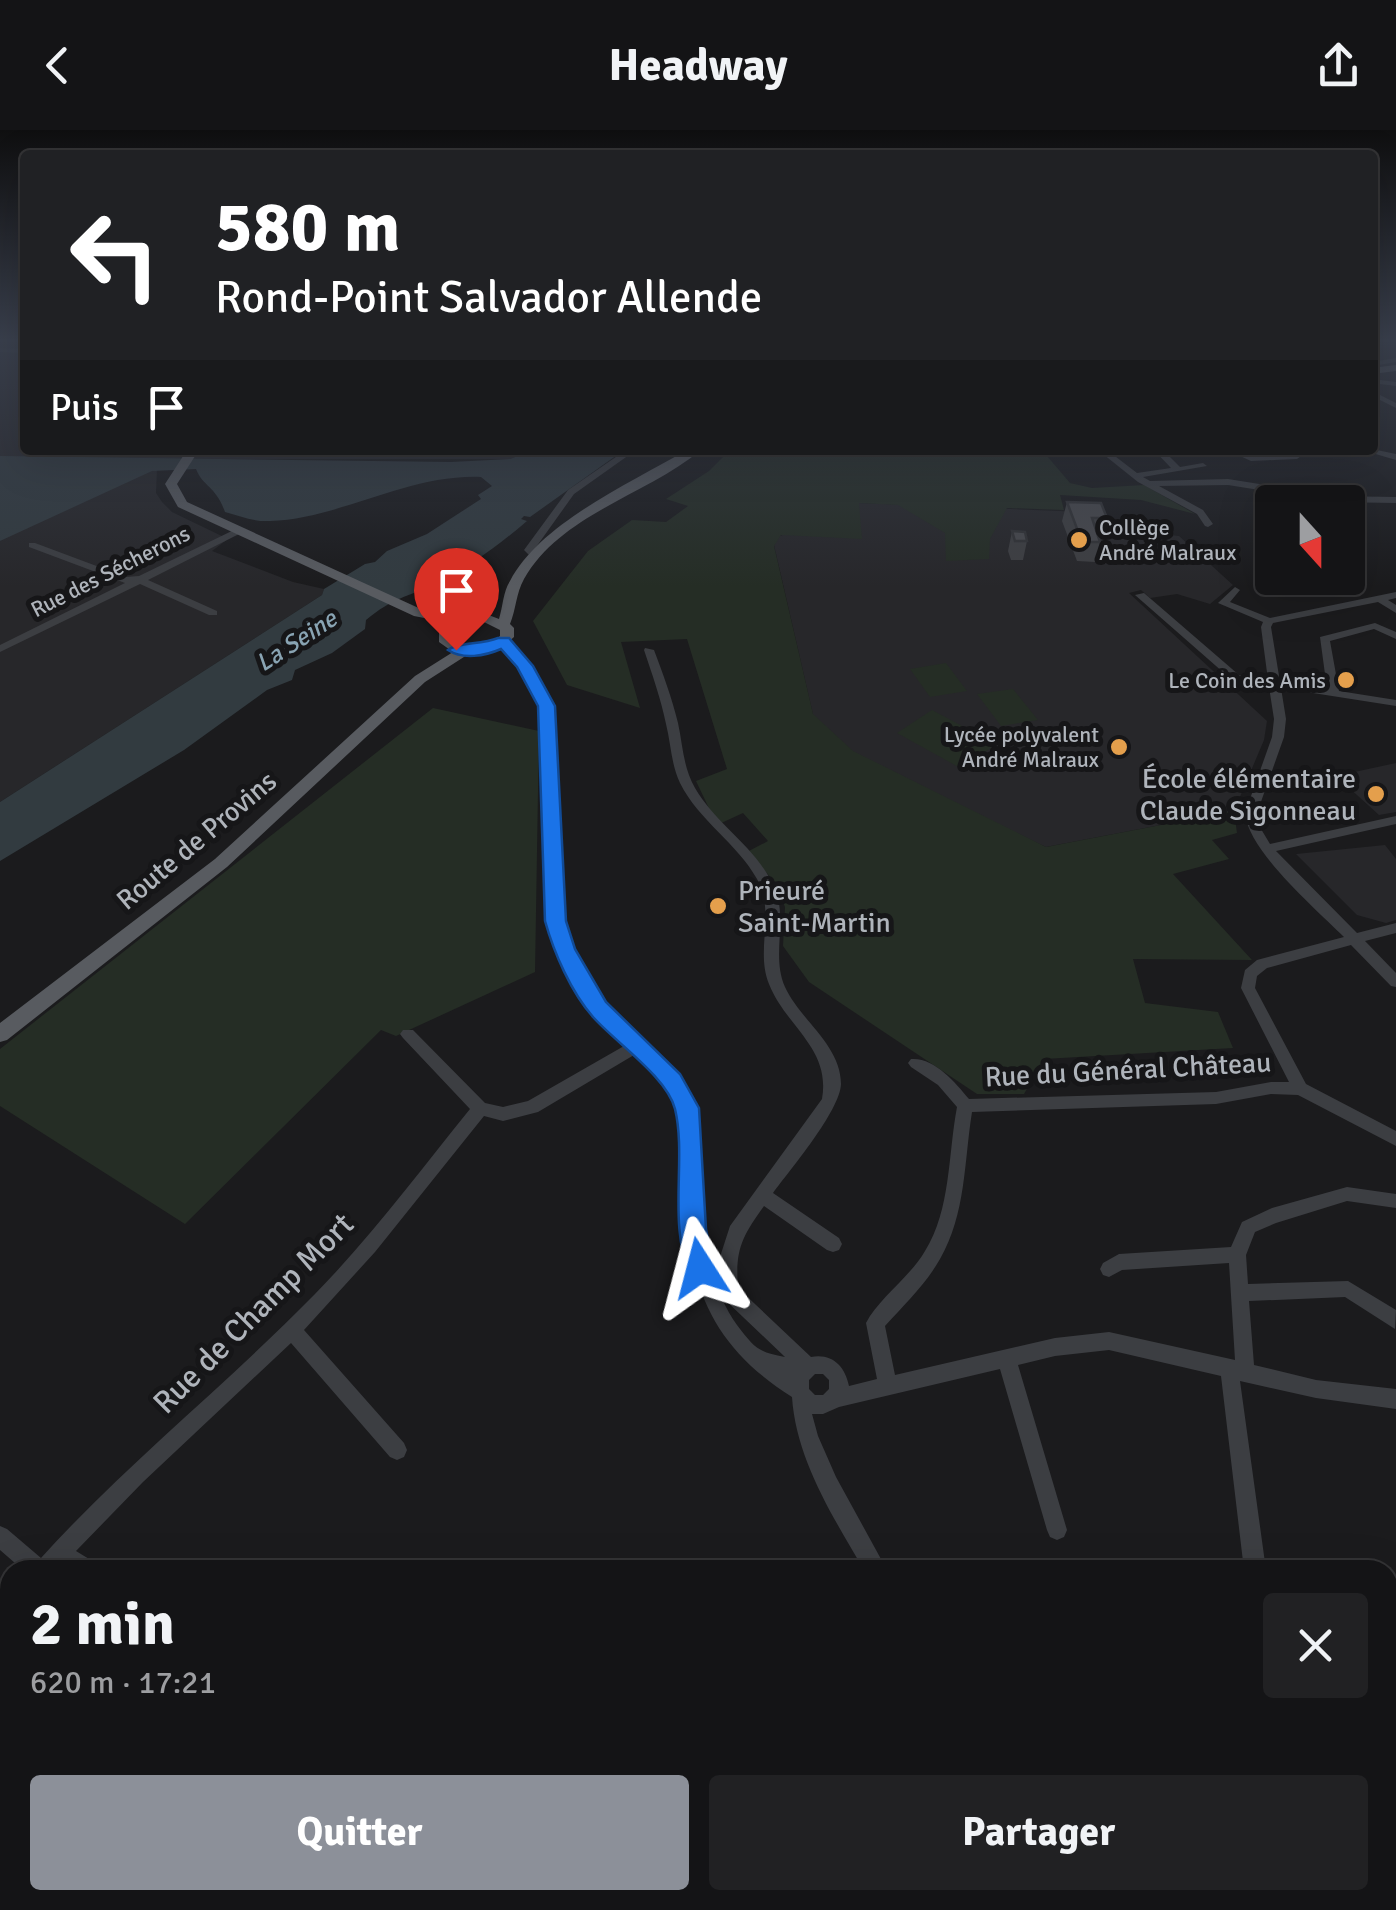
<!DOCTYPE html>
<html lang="fr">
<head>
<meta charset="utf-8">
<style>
  :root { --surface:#141416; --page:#212123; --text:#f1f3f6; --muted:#9d9ea1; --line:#333335; --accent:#8c9099 }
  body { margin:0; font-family:Signika,sans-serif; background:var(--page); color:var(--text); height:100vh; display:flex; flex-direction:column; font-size:38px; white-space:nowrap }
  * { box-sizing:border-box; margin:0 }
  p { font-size:32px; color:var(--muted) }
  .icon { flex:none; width:55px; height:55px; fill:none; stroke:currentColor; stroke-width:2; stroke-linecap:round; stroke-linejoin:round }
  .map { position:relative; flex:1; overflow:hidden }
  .details { position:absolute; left:0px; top:1430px; width:1398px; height:350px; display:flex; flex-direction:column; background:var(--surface); border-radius:30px 30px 0 0; box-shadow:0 10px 40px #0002,0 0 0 2px var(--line) }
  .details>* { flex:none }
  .banner { position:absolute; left:20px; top:20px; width:1358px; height:305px; border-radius:10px; box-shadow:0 10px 40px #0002,0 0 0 2px var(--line); background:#202124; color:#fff; overflow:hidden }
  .needle { width:65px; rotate:159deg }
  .tools { position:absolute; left:1255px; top:355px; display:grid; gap:20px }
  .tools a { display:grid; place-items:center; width:110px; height:110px; border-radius:10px; background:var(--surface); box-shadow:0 10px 40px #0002,0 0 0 2px var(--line); font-size:50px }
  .pin { position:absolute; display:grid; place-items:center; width:85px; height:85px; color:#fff; margin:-102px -42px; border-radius:50% 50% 50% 0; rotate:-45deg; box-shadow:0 0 10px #0007 }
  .pin .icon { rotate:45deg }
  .me { position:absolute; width:110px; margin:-55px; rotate:351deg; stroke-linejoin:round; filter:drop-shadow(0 0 8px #0008) }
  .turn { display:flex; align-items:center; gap:35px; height:210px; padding:0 30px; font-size:45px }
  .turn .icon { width:130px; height:130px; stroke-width:2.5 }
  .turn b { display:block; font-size:70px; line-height:85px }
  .then { display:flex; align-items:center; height:95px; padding:0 30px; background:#0003; gap:20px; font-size:38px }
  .round { display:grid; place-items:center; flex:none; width:105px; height:105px; border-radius:10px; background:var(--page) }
  .head { display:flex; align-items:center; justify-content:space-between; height:170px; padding:0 30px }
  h1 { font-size:60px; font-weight:800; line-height:75px }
  .action { display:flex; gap:20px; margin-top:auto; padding:20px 30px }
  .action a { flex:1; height:115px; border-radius:10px; background:var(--accent); color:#fff; font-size:40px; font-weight:800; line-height:115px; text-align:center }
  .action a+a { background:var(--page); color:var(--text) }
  header { display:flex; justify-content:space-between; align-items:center; height:130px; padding:0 30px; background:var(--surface); font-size:45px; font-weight:800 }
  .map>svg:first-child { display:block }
  .built { fill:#27272a }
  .green { fill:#252d25 }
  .water { fill:#323b40 }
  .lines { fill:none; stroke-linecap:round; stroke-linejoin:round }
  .minor { fill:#3c3e42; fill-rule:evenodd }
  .major { fill:#585b60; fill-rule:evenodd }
  .wall { fill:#3e3f42 }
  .building { fill:#48494d; stroke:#323336; stroke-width:2.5 }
  .route { fill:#1a73e8; stroke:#114b97; stroke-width:2.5 }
  .poi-dot { fill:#e49f4c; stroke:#161618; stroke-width:4 }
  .labels { text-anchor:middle; stroke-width:10; stroke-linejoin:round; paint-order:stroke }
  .far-poi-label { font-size:22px; fill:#afb4bb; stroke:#161618; text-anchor:end }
  .far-street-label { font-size:22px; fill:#afb4bb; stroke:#161618 }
  .far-water-label { font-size:25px; font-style:italic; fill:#89a4b3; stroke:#161618 }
  .poi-label { font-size:28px; fill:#afb4bb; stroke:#161618; text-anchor:end }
  .street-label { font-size:28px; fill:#afb4bb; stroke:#161618 }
  .near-street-label { font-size:32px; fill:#afb4bb; stroke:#161618 }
</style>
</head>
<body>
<header><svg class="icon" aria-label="back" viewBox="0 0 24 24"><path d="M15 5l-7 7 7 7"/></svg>Headway<svg class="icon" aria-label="share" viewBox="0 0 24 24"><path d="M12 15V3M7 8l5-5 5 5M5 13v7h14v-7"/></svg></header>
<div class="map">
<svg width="1396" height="1780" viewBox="0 0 1396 1780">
  <rect width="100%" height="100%" fill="#1b1b1d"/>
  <path class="built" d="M0,208H25V320H533L510,329H211L176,332L171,337L157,340L156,363L162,372L172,382L228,409L212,421L293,452L324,459L322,465L0,672Z
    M859,373L1084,382L1141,402L1179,406L1233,455L1210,474L1177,464L1150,468L1141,460L1129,463L1267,591L1264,610L1234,681L1046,717L820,615L774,415L780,406Z
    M1396,633V682L1379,685L1336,646Z
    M1385,715L1396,729V790L1386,793L1357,785L1296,724Z
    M29,1770H649L658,1780H21Z"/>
  <path class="green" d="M730,320H1042L1070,353L1092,358L1144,355L1195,384L1141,370L1060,365L1064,380L1007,378L990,409L989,429L946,431L945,403L898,375L859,373L862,409L781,405L774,416L813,584L853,621L1046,717L1234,681L1237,703L1212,710L1229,729L1173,744L1252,830L1133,829L1145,873L1218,882L1233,918L1044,929L1024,964H977L809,852L783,816L785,777L775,752L747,722L768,711L743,683L717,695L696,651L727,639L687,509L621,512L640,578L567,555L533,491L588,421L632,390L666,392L688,376L666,369L709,341Z
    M946,533L967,561L930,567L910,539Z
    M1013,559L1038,590L1001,596L977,564Z
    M433,578L539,601L535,842L396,906L381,900L185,1094L0,976V919Z
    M932,580L996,614L962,639L897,603Z
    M1388,1573L1396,1574V1780H1349L1346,1770H1388Z
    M137,1770H293L292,1780H136Z"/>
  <path class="water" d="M533,320H624L530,387L524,386L521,389L527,391C499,415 468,438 435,454C405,468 394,467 366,490L365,499L332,523L295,540L292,550L267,560L184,620L0,731V672L322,465L324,459L365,434L375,432L387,421L427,404L481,369L478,365L492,356L481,347C407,344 340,389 270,391C254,392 240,386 225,382C216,356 203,357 196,339L152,341L0,411V326L451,332L510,329Z"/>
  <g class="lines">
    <path class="minor" d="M0,218L25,219V223L0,222Z
      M1396,228V232L1372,236V232Z
      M1372,249L1396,252V256L1372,253Z
      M1372,261L1396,273V278L1372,266Z
      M1372,319L1396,324V330L1362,320Z
      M626,320H636L574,364L534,420L540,426L532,428L524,420L568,360Z
      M1098,320H1107L1137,343L1171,338L1154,320H1163L1180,337L1203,333L1207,336L1143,347L1150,351L1228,349L1333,366L1396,367V373L1333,372L1228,355L1159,356L1203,380L1213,394L1208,397L1205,396L1197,384L1138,352Z
      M1227,320H1239L1252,325L1297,323L1301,326L1297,329L1251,331Z
      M238,398L243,401L241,403L148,450L217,481V485H209L140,454L0,522V515L125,453L29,417V413H35L126,447L139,446Z
      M1235,457L1240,460L1230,472L1270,488L1396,462V468L1388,470L1396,475V483L1378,472L1273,493L1271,497L1280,552L1327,559L1320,507L1375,493L1396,502V509L1374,499L1330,511L1339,561L1396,570V576L1281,558L1286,589L1284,607L1257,683L1258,694L1270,714L1396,686V694L1276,721L1357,803L1396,793V803L1365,811L1396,843V857L1391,856L1351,815L1267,838L1257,846L1255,858L1306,954L1396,1001V1016L1298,965L1271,964L1216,974L972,982C964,1032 966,1084 940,1129C926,1154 905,1174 885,1196L895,1245L1055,1208L1109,1202L1235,1230L1229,1133L1122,1140L1109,1147L1103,1145L1100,1139L1103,1133L1119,1124L1231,1117L1242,1092L1272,1078L1347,1057L1396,1064V1078L1347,1071L1276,1093L1255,1102L1246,1125L1248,1154L1348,1151L1396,1180L1395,1199L1345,1167L1249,1171L1254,1235L1316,1250L1396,1259V1279L1316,1268L1240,1251L1266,1440H1244L1221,1246L1109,1220L1055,1226L1018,1235L1067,1400L1064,1407L1057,1410L1050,1407L1047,1400L1000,1239L839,1277L823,1284H812L818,1306L836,1347L887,1440H864C833,1387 796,1329 792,1267C716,1219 690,1162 685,1074C683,1044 686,1012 680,982C672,957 653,942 634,925L538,982L503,991L484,986L375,1122L304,1200L404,1313L407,1320L404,1327L397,1330L390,1327L291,1213L143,1352L76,1421L94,1432L97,1440H67L62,1436L58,1440H23L0,1420V1396L7,1399L41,1428C126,1334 226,1255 314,1165C371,1107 419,1042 470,979L403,908L400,904L403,900H413L485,973L503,977L528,971L624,916C591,882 559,841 549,793C532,712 566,620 524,544C519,533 508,524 500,514V510H508C516,519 526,528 533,538C581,613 541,717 565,799C577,841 603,876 634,906C658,930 686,947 696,981C701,1001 700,1022 700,1042C702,1093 706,1152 737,1195C754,1217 757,1222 785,1227L723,1168L720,1162L718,1133L730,1096L822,969C831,918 786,897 769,854C755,820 776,783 757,749C737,713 699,691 680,653C671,634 671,614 666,594C661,569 652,544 644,520L645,518L654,520C663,544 672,568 678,593C683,616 683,637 695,658C717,696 758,718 775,759C788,791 771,825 785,857C800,890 841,915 841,954C840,981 790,1040 773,1063L839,1108L842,1114L839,1120L833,1122L827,1120L764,1076C742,1107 735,1119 738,1158L811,1227C832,1223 845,1236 849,1256L877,1249L866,1193C878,1169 910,1147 925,1121C951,1080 948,1024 957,977L938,955L911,937L908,933L911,929C934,927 955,952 969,969L1216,962L1271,952H1289L1241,858L1245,840L1257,830L1344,807C1316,779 1248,721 1245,683L1272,607L1274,589L1269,557L1232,550L1135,465L1144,463L1239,545L1268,550L1261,497L1263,492L1218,473ZM815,1244H823L829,1250V1259L823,1265H815L809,1259V1250Z
      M10,1466V1493L0,1499V1472Z
      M0,1621L10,1626V1655L0,1650Z
      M772,1770H805L799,1780H771Z
      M1058,1770H1084L1089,1780H1063Z"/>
    <path class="major" d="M1396,235V241L1372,244V238Z
      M187,320H199L177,354L187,372L423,480L462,487L486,484L499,489C503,476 503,462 510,451C540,393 632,352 687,320H701C647,365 561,384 524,449C516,463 516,480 510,494L514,498V507L499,520L467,525L425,552L227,737L7,910L0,912V893L215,729L415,546L453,522L439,512V503L450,493L414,486L178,377L165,354ZM484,492L500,500V506C485,518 470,521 453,510V504L466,495Z"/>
  </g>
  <path class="wall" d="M1067,372L1107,388L1102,408H1099L1100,412L1095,432L1077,431L1062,391Z
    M1012,401L1027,411L1023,430H1011L1008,421Z"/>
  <path class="building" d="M1067,372L1101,373L1107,388H1092L1100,412H1082Z
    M1012,401L1025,402L1027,411H1015Z"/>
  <linearGradient id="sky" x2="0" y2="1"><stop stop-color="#0f0f10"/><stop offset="0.46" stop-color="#393f4c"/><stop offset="1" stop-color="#393f4c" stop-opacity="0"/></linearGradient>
  <rect width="1396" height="457" fill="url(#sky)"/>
  <path class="route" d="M498,508H509L533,536L555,576L566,791L575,819L606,872L680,944L699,978L706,1099L714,1138L710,1147L700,1151L691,1147C667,1095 687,1029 675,979C667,947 615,912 593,887C571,862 554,823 545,791L538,576L517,537L501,519C485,526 463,530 448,520C458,512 481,515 498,508Z"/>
  <g class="poi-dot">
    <circle cx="1079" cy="410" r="10"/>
    <circle cx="1346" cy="550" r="10"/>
    <circle cx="1119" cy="617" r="10"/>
    <circle cx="1376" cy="664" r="10"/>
    <circle cx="718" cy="776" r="10"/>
  </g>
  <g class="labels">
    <g class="far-poi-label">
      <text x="1099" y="405" text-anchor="start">Collège<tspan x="1099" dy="25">André Malraux</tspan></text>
      <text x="1326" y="558">Le Coin des Amis</text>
      <text x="1099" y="612">Lycée polyvalent<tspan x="1099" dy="25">André Malraux</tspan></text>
    </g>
    <g class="far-street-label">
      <text transform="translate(110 441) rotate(-27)" y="8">Rue des Sécherons</text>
    </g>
    <g class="far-water-label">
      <text transform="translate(296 510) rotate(-33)" y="9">La Seine</text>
    </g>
    <g class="poi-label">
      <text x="1356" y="658">École élémentaire<tspan x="1356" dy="32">Claude Sigonneau</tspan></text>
      <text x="738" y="770" text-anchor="start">Prieuré<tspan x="738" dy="32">Saint-Martin</tspan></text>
    </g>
    <g class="street-label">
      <text transform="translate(196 710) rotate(-40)" y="10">Route de Provins</text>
      <text transform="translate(1128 939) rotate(-3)" y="10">Rue du Général Château</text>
    </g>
    <g class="near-street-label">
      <text transform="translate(253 1183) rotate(-45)" y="11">Rue de Champ Mort</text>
    </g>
  </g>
</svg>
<div class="tools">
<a><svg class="needle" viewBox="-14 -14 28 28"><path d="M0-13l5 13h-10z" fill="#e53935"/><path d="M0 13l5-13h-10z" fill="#9d9ea1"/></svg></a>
</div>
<div class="pin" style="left:456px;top:520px;background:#d93025"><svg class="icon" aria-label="arrive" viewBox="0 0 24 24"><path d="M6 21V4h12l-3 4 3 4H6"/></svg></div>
<svg class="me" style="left:700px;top:1138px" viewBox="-20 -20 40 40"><path d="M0-17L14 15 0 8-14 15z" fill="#1a73e8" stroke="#fff" stroke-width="4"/></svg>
<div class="banner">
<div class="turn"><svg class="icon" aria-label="left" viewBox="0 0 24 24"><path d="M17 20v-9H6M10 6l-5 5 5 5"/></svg><div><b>580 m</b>Rond-Point Salvador Allende</div></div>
<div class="then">Puis<svg class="icon" aria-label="arrive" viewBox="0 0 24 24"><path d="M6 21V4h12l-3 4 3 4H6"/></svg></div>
</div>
<section class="details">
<div class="head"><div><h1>2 min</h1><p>620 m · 17:21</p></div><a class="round"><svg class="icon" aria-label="close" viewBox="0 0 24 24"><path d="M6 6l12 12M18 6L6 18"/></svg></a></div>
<div class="action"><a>Quitter</a><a>Partager</a></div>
</section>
</div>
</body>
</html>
